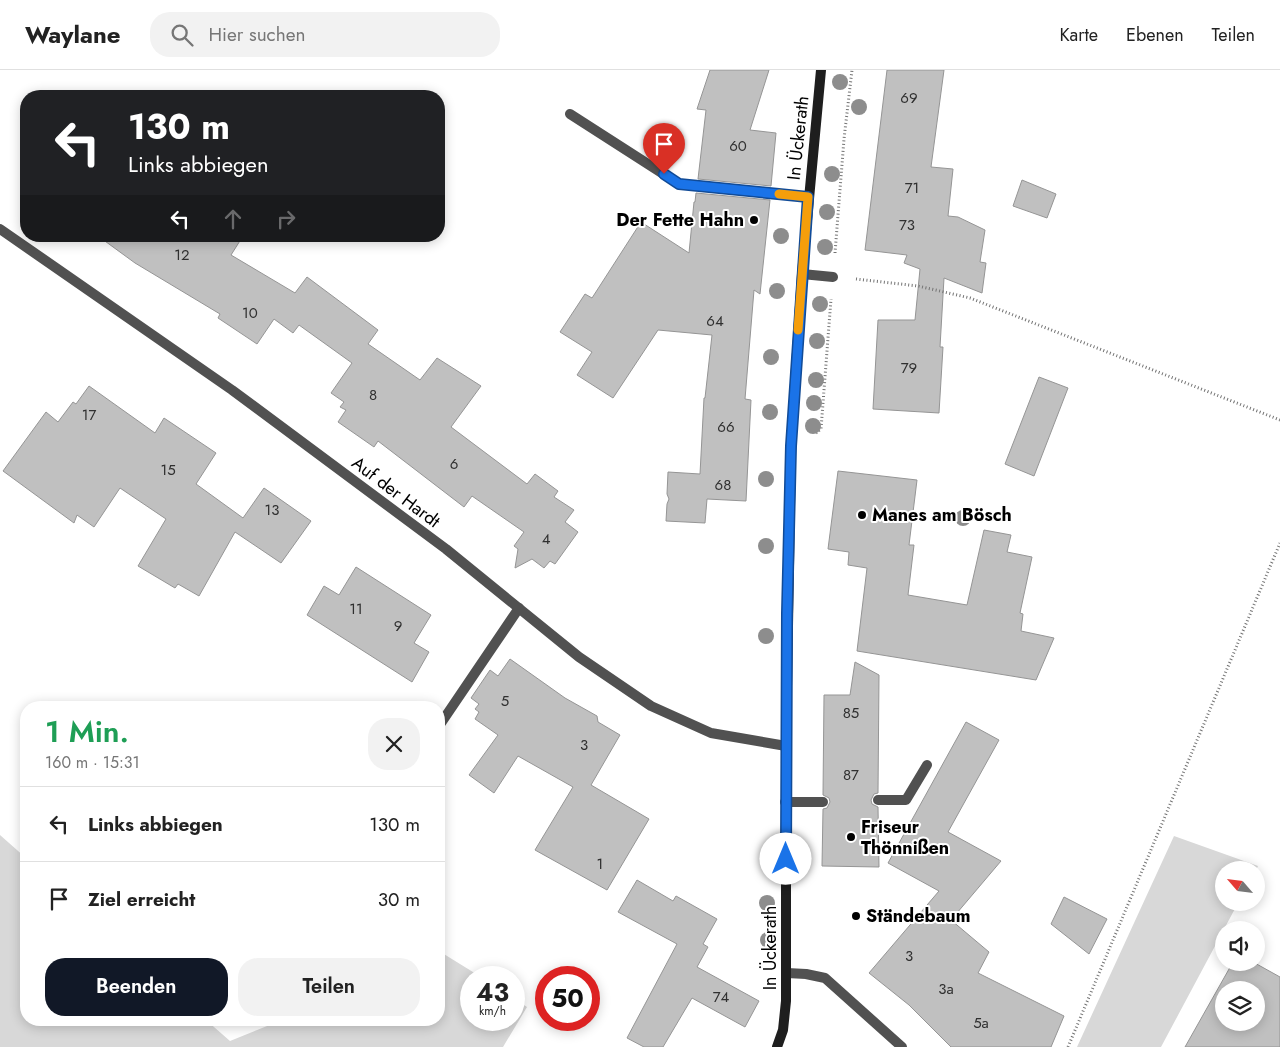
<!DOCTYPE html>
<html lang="de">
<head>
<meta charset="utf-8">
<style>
  :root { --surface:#fff; --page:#f2f2f2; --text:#222; --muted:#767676; --line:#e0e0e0; --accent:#111827 }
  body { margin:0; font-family:Jost,sans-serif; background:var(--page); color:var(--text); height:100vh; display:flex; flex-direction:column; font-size:19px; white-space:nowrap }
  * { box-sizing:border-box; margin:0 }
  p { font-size:16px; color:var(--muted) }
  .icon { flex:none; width:28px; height:28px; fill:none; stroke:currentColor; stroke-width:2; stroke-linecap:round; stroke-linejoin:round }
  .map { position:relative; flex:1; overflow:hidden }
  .details { position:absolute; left:20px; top:631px; width:425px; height:325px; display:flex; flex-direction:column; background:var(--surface); border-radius:20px; box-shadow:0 2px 12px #0003 }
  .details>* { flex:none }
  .hud { position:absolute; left:20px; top:20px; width:425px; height:152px; border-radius:20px; box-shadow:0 2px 12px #0003; background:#202124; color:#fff; overflow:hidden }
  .needle { width:32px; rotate:298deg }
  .fabs { position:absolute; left:1215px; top:791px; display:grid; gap:10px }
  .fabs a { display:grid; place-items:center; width:50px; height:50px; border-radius:50%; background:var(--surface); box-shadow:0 2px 12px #0003; font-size:25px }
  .speed { position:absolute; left:460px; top:896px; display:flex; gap:10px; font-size:25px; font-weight:700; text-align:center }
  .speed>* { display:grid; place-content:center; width:65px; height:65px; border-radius:50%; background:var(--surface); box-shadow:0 2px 12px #0003; line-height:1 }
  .speed small { font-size:12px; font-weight:400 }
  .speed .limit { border:8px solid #d22; background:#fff; color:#111 }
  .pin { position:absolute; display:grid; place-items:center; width:42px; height:42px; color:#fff; margin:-51px -21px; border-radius:50% 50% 50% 0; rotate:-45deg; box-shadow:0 0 5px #0007 }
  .pin .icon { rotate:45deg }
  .me { position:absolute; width:55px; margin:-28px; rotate:0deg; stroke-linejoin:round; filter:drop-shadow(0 0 4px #0008) }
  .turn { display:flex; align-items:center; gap:18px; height:105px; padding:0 25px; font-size:22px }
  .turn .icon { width:65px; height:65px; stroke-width:2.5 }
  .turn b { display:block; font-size:35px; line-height:42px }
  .lanes { display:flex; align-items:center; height:48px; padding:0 25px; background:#0003; justify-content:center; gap:25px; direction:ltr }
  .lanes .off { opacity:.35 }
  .round { display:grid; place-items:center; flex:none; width:52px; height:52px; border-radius:20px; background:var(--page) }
  .headline { display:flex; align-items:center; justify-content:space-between; height:85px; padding:0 25px }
  h1 { font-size:30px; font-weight:600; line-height:38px; color:#1e9e55 }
  .action { display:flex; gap:10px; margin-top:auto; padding:10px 25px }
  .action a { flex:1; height:58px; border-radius:20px; background:var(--accent); color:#fff; font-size:20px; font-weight:600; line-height:58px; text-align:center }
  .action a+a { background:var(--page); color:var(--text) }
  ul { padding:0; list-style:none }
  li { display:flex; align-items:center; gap:15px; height:75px; padding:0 25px; border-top:1px solid var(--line) }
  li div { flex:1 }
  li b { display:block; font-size:19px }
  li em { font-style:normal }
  header { display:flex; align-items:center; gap:30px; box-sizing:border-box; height:70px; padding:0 25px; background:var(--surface); border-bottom:1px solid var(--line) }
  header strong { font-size:24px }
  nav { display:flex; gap:28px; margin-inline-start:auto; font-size:18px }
  .search { width:350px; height:45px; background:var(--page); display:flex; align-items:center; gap:12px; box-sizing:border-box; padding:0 18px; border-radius:20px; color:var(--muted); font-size:19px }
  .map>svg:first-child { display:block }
  .green { fill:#d8d8d8 }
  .building { fill:#c0c0c0; stroke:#959595; fill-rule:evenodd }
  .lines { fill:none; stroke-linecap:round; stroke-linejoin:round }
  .path { stroke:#737373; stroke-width:3; stroke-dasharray:1 2.5; stroke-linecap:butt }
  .lane { stroke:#515151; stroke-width:10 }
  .street { stroke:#515151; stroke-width:10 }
  .secondary { stroke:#1e1e1e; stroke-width:10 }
  .tree { fill:#8d8d8d }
  .route-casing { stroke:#114b97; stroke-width:12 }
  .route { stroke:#1a73e8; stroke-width:9 }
  .slow { stroke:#f59e0b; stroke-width:9 }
  .poi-dot { fill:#000; stroke:#fff; stroke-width:2 }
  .labels { text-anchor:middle; stroke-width:4; stroke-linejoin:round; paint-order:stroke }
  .number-label { font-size:15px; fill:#303030 }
  .street-label { font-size:18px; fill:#000; stroke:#fff }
  .poi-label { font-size:18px; font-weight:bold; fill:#000; stroke:#fff; text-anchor:start }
</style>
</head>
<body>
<header>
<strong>Waylane</strong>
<div class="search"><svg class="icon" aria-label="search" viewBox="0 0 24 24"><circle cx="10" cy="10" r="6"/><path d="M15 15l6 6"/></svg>Hier suchen</div>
<nav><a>Karte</a><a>Ebenen</a><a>Teilen</a></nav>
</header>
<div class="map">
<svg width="1280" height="977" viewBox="0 0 1280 977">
  <rect width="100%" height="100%" fill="#fff"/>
  <path class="green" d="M0,765L26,788V950H206L230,971L282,950H439V881L481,907L471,908V950H514V928L527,937L503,977H0Z
    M1174,766L1258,796L1256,800H1224V832L1238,833L1161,977H1077Z"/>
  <path class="building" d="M710,0H769L750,60L776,63L771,116L698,109L706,40L697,39Z
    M887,0H944L931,97L953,99L948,146L958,147L985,160L980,192L986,193L982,223L944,208L940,277H943L939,343L873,339L878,250H915L920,199L904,193L907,185L865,180Z
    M1022,110L1056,124L1047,148L1013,136Z
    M696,123L770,130L760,224L754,220L745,329L751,330L746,431L707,429L705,453L666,451L667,434L669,429L667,424L668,402L700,404L704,328H705L712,265L658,260L613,328L577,305L592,282L560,262L585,224L592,228L641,152L689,183L694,132H695Z
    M98,166H243L231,185L295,223L307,207L378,260L368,274L420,310L437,288L481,316L451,357L527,414L535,404L558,421L554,427L574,440L565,452L578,462L555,494L550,491L544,498L532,489L515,498L518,479L514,476L524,462L472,426L464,437L378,371L374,377L338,352L346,340L340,337L344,332L331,323L352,293L299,255L293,263L274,249L257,274L218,248L220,244L135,193Z
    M1039,307L1068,318L1034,406L1005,394Z
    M89,316L155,363L164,348L216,383L196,414L243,448L264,418L311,451L281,493L235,462L199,526L178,514L175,518L138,496L166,449L120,418L94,457L77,445L74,453L3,401L46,342L58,352L73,332L76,334Z
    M838,401L917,410L909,475H914L908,525L967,535L984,460L1011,465L1007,482L1032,487L1020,543L1023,544L1021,561L1054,568L1036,610L857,581L867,498L848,495L849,482L828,479Z
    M356,497L431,545L414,573L429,582L412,612L307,545L324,516L339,525Z
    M510,589L565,628L597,646L598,652L620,665L591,715L649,749L607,820L535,780L573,717L518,686L494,723L469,705L498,665L475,649L479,642L475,639L479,634L471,628L490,600L498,606Z
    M855,592L879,605L878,723L874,724L871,730L872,734L878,737L879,797L822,796L823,739L827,738L830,732L829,728L823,725L824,625H850Z
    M966,652L999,670L948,762L1001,791L951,850L989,882L978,903L1064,946L1051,977H951L909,935L869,903L939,821L888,793Z
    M637,810L673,831L676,826L717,849L703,874L708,877L697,897L759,931L745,957L692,928L663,977H644L627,968L677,874L618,842Z
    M1064,827L1107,849L1089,884L1051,854Z
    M1233,892H1253L1280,907V977H1185ZM1224,920H1256V952H1224Z"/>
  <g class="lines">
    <path class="path" d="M835,183L844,69L852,0
      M856,209L918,216L970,228L1280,350
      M816,363L821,359L831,229
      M1068,977L1280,473"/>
    <path class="lane" d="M570,44L679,114L808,127
      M802,204L833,207
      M439,656L519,538
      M878,730H906L927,695
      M785,732H823"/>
    <path class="street" d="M0,159L232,320L446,479L579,587L651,636L711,663L786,676
      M787,903L806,904L825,908L902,977"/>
    <path class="secondary" d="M777,977L783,960L786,931V676L791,376L802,204L821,0"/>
  </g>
  <g class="tree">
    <circle cx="840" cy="12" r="8"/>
    <circle cx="859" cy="37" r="8"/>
    <circle cx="832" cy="104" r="8"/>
    <circle cx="827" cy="142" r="8"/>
    <circle cx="781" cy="166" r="8"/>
    <circle cx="825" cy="177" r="8"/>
    <circle cx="777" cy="221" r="8"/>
    <circle cx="820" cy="234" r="8"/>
    <circle cx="817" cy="271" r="8"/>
    <circle cx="771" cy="287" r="8"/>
    <circle cx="816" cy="310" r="8"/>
    <circle cx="814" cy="333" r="8"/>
    <circle cx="770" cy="342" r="8"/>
    <circle cx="813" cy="356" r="8"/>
    <circle cx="766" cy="409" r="8"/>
    <circle cx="963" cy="448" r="8"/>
    <circle cx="766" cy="476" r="8"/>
    <circle cx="766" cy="566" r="8"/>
    <circle cx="767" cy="833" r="8"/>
    <circle cx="768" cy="870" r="8"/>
  </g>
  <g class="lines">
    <g class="route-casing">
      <path id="route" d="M664,104L679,114L808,127L791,376L787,544L786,789"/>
    </g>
    <use href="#route" class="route"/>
    <path class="slow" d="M779,124L808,127L798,260"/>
  </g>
  <g class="poi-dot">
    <circle cx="754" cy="150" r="5"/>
    <circle cx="862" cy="445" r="5"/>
    <circle cx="851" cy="767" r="5"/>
    <circle cx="856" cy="846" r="5"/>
  </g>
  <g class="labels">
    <g class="number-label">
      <text x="909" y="33">69</text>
      <text x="738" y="81">60</text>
      <text x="912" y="123">71</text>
      <text x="907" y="160">73</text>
      <text x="182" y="190">12</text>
      <text x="250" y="248">10</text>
      <text x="715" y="256">64</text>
      <text x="909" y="303">79</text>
      <text x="373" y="330">8</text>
      <text x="89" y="350">17</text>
      <text x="726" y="362">66</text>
      <text x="454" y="399">6</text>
      <text x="168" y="405">15</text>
      <text x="723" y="420">68</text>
      <text x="272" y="445">13</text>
      <text x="546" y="474">4</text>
      <text x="356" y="544">11</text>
      <text x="398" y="561">9</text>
      <text x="505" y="636">5</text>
      <text x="851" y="648">85</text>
      <text x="584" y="680">3</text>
      <text x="851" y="710">87</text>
      <text x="600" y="799">1</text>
      <text x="909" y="891">3</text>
      <text x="946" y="924">3a</text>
      <text x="721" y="932">74</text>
      <text x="981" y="958">5a</text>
    </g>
    <g class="street-label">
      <text transform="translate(798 68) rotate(-84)" y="6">In Ückerath</text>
      <text transform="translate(396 422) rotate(37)" y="6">Auf der Hardt</text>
      <text transform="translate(770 878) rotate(-90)" y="6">In Ückerath</text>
    </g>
    <g class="poi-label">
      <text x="744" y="156" text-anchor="end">Der Fette Hahn</text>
      <text x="872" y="451">Manes am Bösch</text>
      <text x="861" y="763">Friseur<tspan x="861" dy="21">Thönnißen</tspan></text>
      <text x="866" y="852">Ständebaum</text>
    </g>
  </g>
</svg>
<div class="fabs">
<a><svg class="needle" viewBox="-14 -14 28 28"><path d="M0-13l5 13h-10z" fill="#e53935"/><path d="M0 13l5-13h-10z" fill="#767676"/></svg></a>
<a><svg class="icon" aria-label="sound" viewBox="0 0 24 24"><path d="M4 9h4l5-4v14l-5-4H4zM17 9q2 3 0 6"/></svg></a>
<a><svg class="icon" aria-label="layers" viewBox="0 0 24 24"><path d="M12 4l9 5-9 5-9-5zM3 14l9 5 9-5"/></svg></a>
</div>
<div class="speed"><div>43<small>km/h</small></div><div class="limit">50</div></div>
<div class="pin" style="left:664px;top:104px;background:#d93025"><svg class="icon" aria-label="arrive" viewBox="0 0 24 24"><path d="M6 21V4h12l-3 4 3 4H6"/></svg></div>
<svg class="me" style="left:786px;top:789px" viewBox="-20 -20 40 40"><circle r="19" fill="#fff"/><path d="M0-13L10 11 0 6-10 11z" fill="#1a73e8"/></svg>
<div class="hud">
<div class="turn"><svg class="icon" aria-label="left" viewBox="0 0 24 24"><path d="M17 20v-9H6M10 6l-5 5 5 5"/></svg><div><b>130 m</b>Links abbiegen</div></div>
<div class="lanes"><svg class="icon" aria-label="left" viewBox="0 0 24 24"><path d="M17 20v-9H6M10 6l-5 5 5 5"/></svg><svg class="icon off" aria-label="ahead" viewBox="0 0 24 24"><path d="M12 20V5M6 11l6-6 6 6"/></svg><svg class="icon off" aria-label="right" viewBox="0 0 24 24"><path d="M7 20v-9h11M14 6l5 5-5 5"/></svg></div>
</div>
<section class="details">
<div class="headline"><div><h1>1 Min.</h1><p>160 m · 15:31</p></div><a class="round"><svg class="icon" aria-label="close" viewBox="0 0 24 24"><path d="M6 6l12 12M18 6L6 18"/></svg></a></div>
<ul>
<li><svg class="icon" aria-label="left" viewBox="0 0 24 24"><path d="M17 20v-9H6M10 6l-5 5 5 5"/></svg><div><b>Links abbiegen</b></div><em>130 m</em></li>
<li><svg class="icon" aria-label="arrive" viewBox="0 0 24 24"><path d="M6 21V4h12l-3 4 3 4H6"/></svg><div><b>Ziel erreicht</b></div><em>30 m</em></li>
</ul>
<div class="action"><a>Beenden</a><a>Teilen</a></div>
</section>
</div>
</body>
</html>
